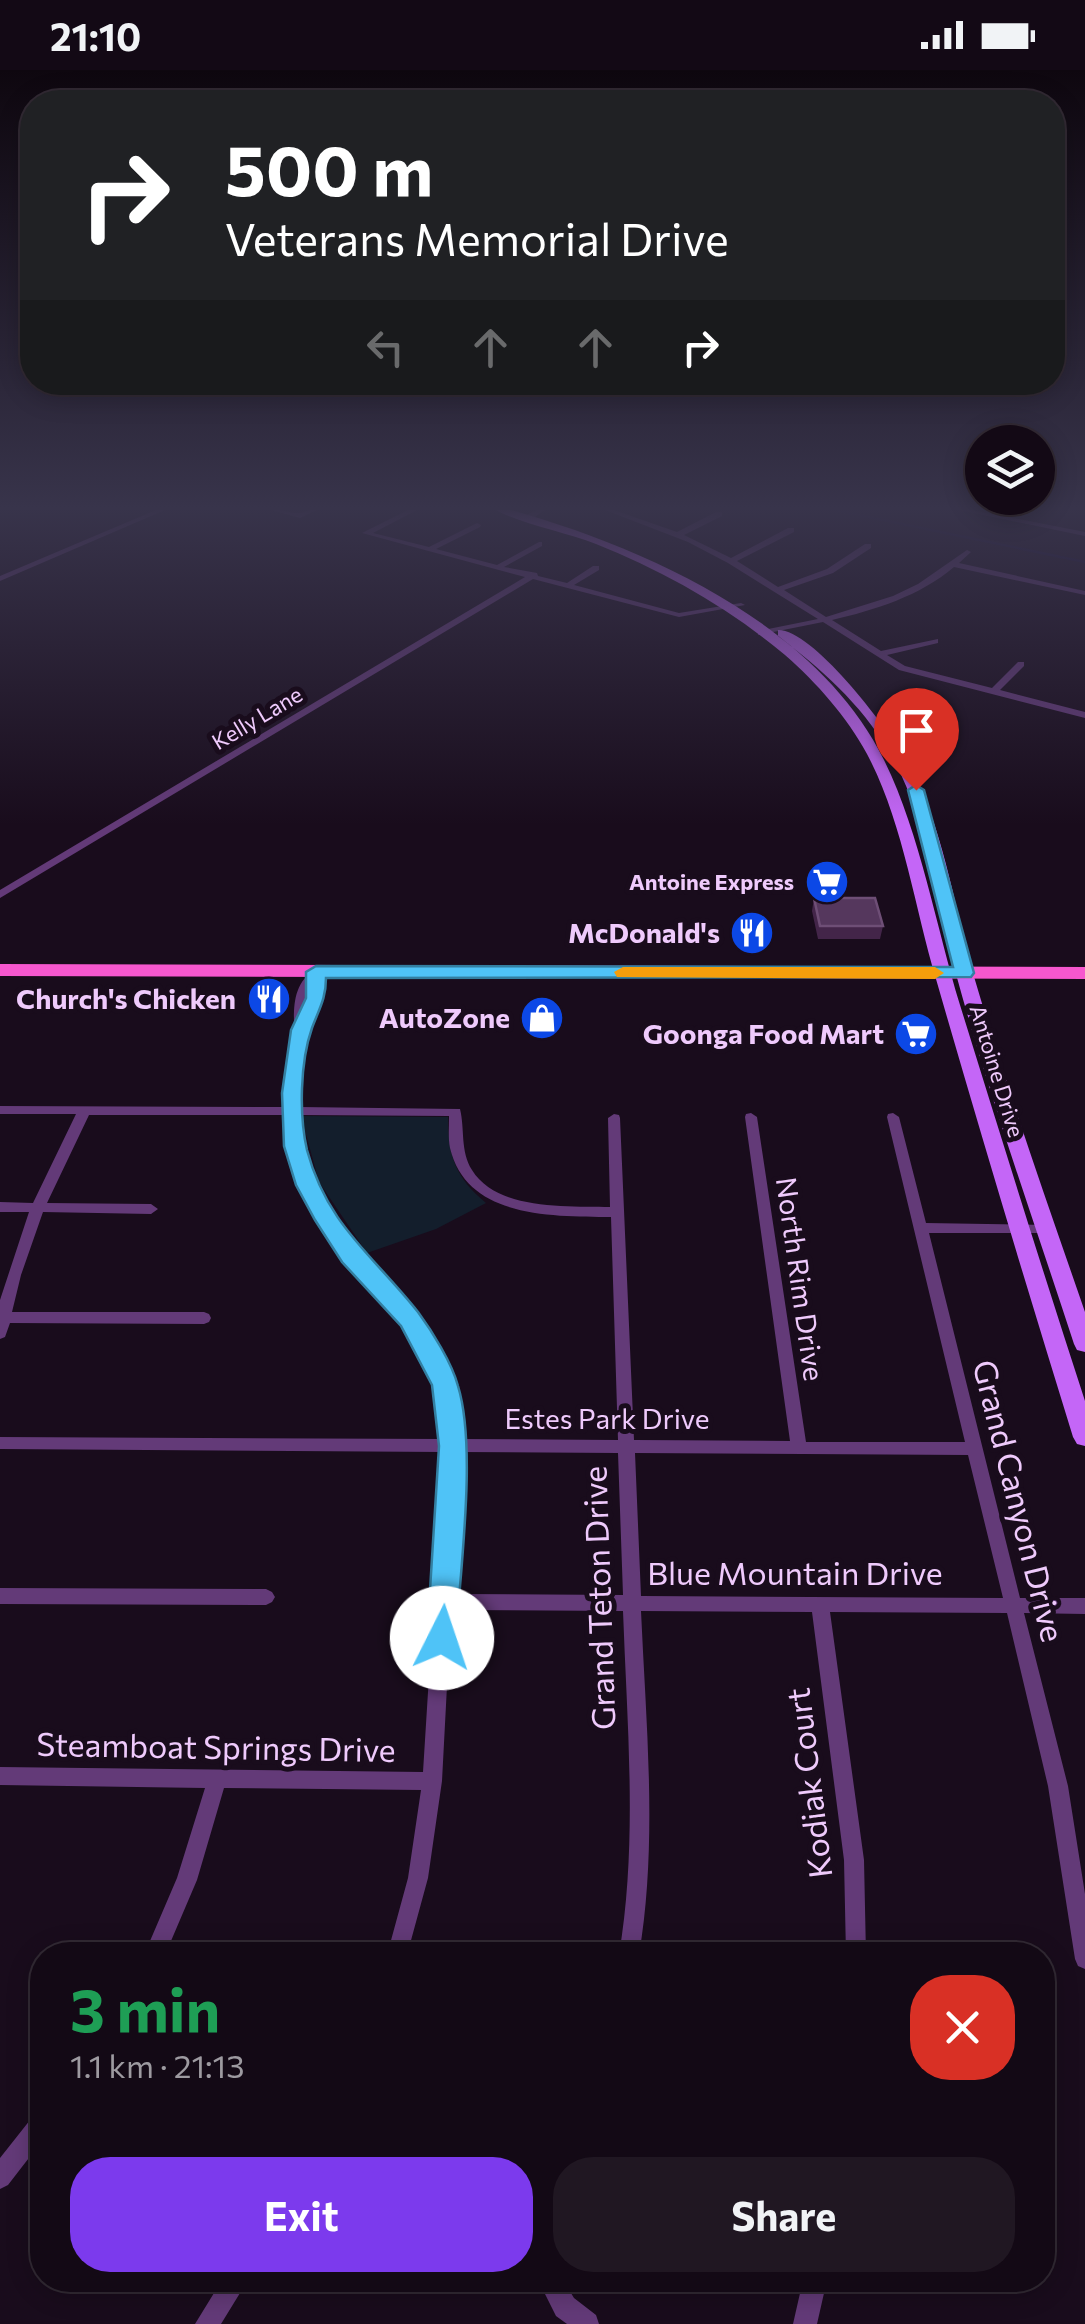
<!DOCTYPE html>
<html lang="en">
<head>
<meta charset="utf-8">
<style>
  :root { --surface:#130915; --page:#201722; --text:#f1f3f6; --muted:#9d9aa0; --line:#322a34; --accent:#7c3aed }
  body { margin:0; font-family:Commissioner,sans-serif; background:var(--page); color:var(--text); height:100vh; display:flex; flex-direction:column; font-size:38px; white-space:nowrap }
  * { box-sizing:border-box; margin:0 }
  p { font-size:32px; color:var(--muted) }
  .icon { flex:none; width:55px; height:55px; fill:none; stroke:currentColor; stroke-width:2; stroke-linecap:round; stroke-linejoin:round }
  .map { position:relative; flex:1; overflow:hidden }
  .sheet { position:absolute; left:30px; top:1872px; width:1025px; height:350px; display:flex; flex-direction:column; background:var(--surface); border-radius:40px; box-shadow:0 5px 25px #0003,0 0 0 2px var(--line) }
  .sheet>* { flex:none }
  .top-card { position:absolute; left:20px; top:20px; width:1045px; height:305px; border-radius:40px; box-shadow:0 5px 25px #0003,0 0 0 2px var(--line); background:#202124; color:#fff; overflow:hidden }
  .tools { position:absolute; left:965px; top:355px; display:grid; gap:20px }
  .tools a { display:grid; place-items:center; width:90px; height:90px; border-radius:50%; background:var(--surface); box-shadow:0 5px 25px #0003,0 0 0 2px var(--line); font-size:50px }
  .pin { position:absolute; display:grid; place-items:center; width:85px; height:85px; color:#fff; margin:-102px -42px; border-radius:50% 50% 50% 0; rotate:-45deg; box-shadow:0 0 10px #0007 }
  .pin .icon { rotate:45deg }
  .me { position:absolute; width:110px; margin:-55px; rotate:4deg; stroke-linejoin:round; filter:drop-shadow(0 0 8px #0008) }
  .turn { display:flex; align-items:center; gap:35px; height:210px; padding:0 40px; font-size:45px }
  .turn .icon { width:130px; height:130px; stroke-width:2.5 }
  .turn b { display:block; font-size:70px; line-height:85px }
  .lanes { display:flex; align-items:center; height:95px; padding:0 40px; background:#0003; justify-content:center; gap:50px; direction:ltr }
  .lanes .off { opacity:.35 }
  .round { display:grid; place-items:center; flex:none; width:105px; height:105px; border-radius:40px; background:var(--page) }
  .headline { display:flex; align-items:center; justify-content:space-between; height:170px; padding:0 40px }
  h1 { font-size:60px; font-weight:700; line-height:75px; color:#1e9e55 }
  .button { display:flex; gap:20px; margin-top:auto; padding:20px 40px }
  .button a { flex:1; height:115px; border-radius:40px; background:var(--accent); color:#fff; font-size:40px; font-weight:700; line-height:115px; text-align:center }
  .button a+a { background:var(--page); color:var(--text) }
  .status { display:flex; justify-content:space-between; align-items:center; height:70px; padding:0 50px; background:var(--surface); direction:ltr }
  .status svg { height:28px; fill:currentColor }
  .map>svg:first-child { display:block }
  .green { fill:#131e2c }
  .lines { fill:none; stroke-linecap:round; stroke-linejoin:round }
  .stream { stroke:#160b36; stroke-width:2.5 }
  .minor { fill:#633a78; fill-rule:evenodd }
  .secondary { fill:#c466f7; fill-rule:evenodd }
  .primary { fill:#f657ce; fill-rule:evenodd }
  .wall { fill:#432549 }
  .building { fill:#55375d; stroke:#6e4e76; stroke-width:2.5 }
  .route { fill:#4fc3f7; stroke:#337fa1; stroke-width:2.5 }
  .slow { fill:#f59e0b }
  .labels { text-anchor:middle; stroke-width:10; stroke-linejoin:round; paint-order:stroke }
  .far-street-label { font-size:22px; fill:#efcafc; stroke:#190c1c }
  .far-poi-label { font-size:22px; font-weight:bold; fill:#efcafc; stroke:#190c1c; text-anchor:end }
  .poi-label { font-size:28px; font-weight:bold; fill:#efcafc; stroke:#190c1c; text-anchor:end }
  .street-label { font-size:28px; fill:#efcafc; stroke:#190c1c }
  .near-street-label { font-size:32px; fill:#efcafc; stroke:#190c1c }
</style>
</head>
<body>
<div class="status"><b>21:10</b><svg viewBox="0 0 49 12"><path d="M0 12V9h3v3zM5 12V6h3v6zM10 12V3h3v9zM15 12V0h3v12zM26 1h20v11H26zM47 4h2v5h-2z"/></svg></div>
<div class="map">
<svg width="1085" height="2254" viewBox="0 0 1085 2254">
  <rect width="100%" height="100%" fill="#190c1c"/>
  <path class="green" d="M301,1046L448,1047C448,1087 456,1108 486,1133L436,1159L367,1183L319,1112Z"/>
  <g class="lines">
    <path class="stream" d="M835,440L1085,492"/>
    <path class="minor" d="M156,440H165L0,511V506Z
      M271,440C280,439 289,443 298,443C304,443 309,439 317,440L300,448Z
      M408,440H417L373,463L429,477L477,453L481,455L480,457L436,479L497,495L539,472H542V476L504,497L537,503L538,506L567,513L593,496H599V500L574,515L679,543L741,533L745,535L679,547L533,509L0,828V820L525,507L362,463Z
      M537,440H545L532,449H526V445Z
      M605,440H614L677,462L716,442H722V446L684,465L731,488L788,458H794V462L737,491L778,517L827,499L865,474H871V478L833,503L784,520L826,547L893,526L918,514L967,480L971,482L959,493L1085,521V525L954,497C920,526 875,540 832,550L881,581L938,569V573L887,585L905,596L992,618L1018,592H1024V596L1000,620L1085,642V648L899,600L823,552L758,565V561L818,549L728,493L688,472Z
      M959,440H972L1085,462V466Z
      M316,899L322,902V928L307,961L299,1037L460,1039C465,1059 460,1081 472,1100C497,1141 569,1136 610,1137L608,1048L614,1044L619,1045L620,1048L634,1370L790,1371L745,1047L746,1044L751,1043L757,1047L806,1372H965L887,1047L888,1044L893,1043L899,1047L926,1153L1053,1155L1055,1158L1053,1161L1048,1163H929L1020,1528H1085V1544L1024,1543L1068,1716L1085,1824V1899L1078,1896L1075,1889L1048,1716L1007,1543L830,1542L864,1790L866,1885H846L844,1790L812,1542L641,1541C646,1655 658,1772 639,1885H619C638,1772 627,1655 623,1541L451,1540L442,1711L428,1808L407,1885H387L408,1808L421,1720L224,1718L197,1810L165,1885H144L177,1808L205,1718L0,1715V1697L423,1702L443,1382L0,1379V1367L443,1369C448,1288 395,1248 348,1192C314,1151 287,1100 285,1045H89L47,1133L151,1134L158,1139L151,1144L43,1142L21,1205L12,1242H204L209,1244L211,1248L209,1252L204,1254L10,1253L5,1267L0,1269V1230L29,1142H0V1132L33,1133L76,1044H0V1036L286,1037C288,1018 292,999 294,980C296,951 286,917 316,899ZM298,1045L449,1046C449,1056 448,1068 450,1078C467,1149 553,1146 611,1147L618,1370L459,1369C464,1286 407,1243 359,1185C326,1146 300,1098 298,1045ZM459,1382L618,1383L623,1525L451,1524ZM635,1383L968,1385L1003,1528L641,1526Z
      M0,1518L266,1519L272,1522L275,1527L272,1532L266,1535L0,1534Z
      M42,2042V2071L8,2115L0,2119V2088L34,2045Z
      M222,2210H248L221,2254H195Z
      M538,2210H563L574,2228L596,2245L599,2254H567L556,2246Z
      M803,2210H827L817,2254H793Z"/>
    <path class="secondary" d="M496,440H511C647,478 818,555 884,690C920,763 936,856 960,935C1001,1067 1042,1199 1085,1331V1376L1077,1374L1073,1367C1026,1215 980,1062 936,909C914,835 903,752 867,684C847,647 817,613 785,585C729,538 664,501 596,474C566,462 521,454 496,440Z
      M778,560C815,559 899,672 915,706C946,770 955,842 975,910C1008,1022 1047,1132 1085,1242V1282L1077,1280L1074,1274C1034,1151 990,1029 956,904C936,830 928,747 888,680C861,634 820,598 778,566Z"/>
    <path class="primary" d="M0,894L1085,897V909L0,906Z"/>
  </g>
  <path class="wall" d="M814,828L883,856L880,869H818L812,841Z"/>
  <path class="building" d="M814,828H875L883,856H820Z"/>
  <linearGradient id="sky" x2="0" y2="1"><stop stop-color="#0e070f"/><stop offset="0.58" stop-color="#38344b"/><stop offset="1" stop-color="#38344b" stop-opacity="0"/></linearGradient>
  <rect width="1085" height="755" fill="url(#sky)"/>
  <path class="route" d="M916,715L924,720L974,903L971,907L326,908C326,929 319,939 312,958C300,992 299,1045 307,1080C327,1155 373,1185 418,1242C432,1261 452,1293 458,1316C477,1378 460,1500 456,1568L452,1577L442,1581L431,1577L427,1568L439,1376L432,1315L401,1256L342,1192L315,1150L296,1115L284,1076L282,1023L291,960L306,928V902L316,896L953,897L908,720Z"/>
  <path class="slow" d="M623,897H935L944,903L935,909L617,907L614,902Z"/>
  <defs>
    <g id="supermarket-disc" transform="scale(2.25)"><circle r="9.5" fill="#0c48e6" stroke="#190c1c"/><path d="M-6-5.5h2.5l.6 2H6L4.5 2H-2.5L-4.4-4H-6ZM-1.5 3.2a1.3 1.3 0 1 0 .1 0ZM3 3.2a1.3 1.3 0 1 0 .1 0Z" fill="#fff"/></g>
    <g id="restaurant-disc" transform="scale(2.25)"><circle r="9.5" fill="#0c48e6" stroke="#190c1c"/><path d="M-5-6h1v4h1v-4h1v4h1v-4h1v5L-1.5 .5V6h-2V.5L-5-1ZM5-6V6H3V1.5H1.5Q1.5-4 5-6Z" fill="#fff"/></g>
    <g id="shop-disc" transform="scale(2.25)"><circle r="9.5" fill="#0c48e6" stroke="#190c1c"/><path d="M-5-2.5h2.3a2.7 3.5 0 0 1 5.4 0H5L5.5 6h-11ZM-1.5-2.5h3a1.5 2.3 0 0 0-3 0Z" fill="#fff"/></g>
  </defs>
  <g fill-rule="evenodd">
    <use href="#supermarket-disc" x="827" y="812"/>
    <use href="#restaurant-disc" x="752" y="863"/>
    <use href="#restaurant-disc" x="269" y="929"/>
    <use href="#shop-disc" x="542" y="948"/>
    <use href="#supermarket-disc" x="916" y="964"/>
  </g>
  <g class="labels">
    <g class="far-street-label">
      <text transform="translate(257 648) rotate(-31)" y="8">Kelly Lane</text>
      <text transform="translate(997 1001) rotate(73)" y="8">Antoine Drive</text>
    </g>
    <g class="far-poi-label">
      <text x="794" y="820">Antoine Express</text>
    </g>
    <g class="poi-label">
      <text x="720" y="873">McDonald's</text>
      <text x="236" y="939">Church's Chicken</text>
      <text x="510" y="958">AutoZone</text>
      <text x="884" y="974">Goonga Food Mart</text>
    </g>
    <g class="street-label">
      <text transform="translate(800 1209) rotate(82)" y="10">North Rim Drive</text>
      <text x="607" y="1359">Estes Park Drive</text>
    </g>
    <g class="near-street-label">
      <text transform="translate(1018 1431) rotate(76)" y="11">Grand Canyon Drive</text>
      <text x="795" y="1515">Blue Mountain Drive</text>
      <text transform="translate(600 1528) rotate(-92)" y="11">Grand Teton Drive</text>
      <text transform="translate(216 1678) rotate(1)" y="11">Steamboat Springs Drive</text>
      <text transform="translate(810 1713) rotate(-97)" y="11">Kodiak Court</text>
    </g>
  </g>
</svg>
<div class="tools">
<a><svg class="icon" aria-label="layers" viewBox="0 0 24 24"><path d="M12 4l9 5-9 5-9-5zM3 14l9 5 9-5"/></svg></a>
</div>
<div class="pin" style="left:916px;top:720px;background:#d93025"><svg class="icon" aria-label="arrive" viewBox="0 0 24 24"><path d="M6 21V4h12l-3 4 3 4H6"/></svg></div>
<svg class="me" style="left:442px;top:1568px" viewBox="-20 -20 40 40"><circle r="19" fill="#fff"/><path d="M0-13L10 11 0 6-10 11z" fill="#4fc3f7"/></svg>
<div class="top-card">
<div class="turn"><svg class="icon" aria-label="right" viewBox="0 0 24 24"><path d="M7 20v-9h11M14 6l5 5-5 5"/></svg><div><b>500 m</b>Veterans Memorial Drive</div></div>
<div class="lanes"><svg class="icon off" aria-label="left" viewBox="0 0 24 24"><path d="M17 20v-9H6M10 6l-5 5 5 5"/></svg><svg class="icon off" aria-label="ahead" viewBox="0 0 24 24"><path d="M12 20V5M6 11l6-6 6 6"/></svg><svg class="icon off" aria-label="ahead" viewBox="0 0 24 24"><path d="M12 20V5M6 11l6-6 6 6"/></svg><svg class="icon" aria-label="right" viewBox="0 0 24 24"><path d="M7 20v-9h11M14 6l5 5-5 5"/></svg></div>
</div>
<section class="sheet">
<div class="headline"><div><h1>3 min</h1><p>1.1 km · 21:13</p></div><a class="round" style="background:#d93025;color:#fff"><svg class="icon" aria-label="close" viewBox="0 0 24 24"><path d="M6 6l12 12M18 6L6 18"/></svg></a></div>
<div class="button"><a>Exit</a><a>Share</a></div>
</section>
</div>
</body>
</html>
